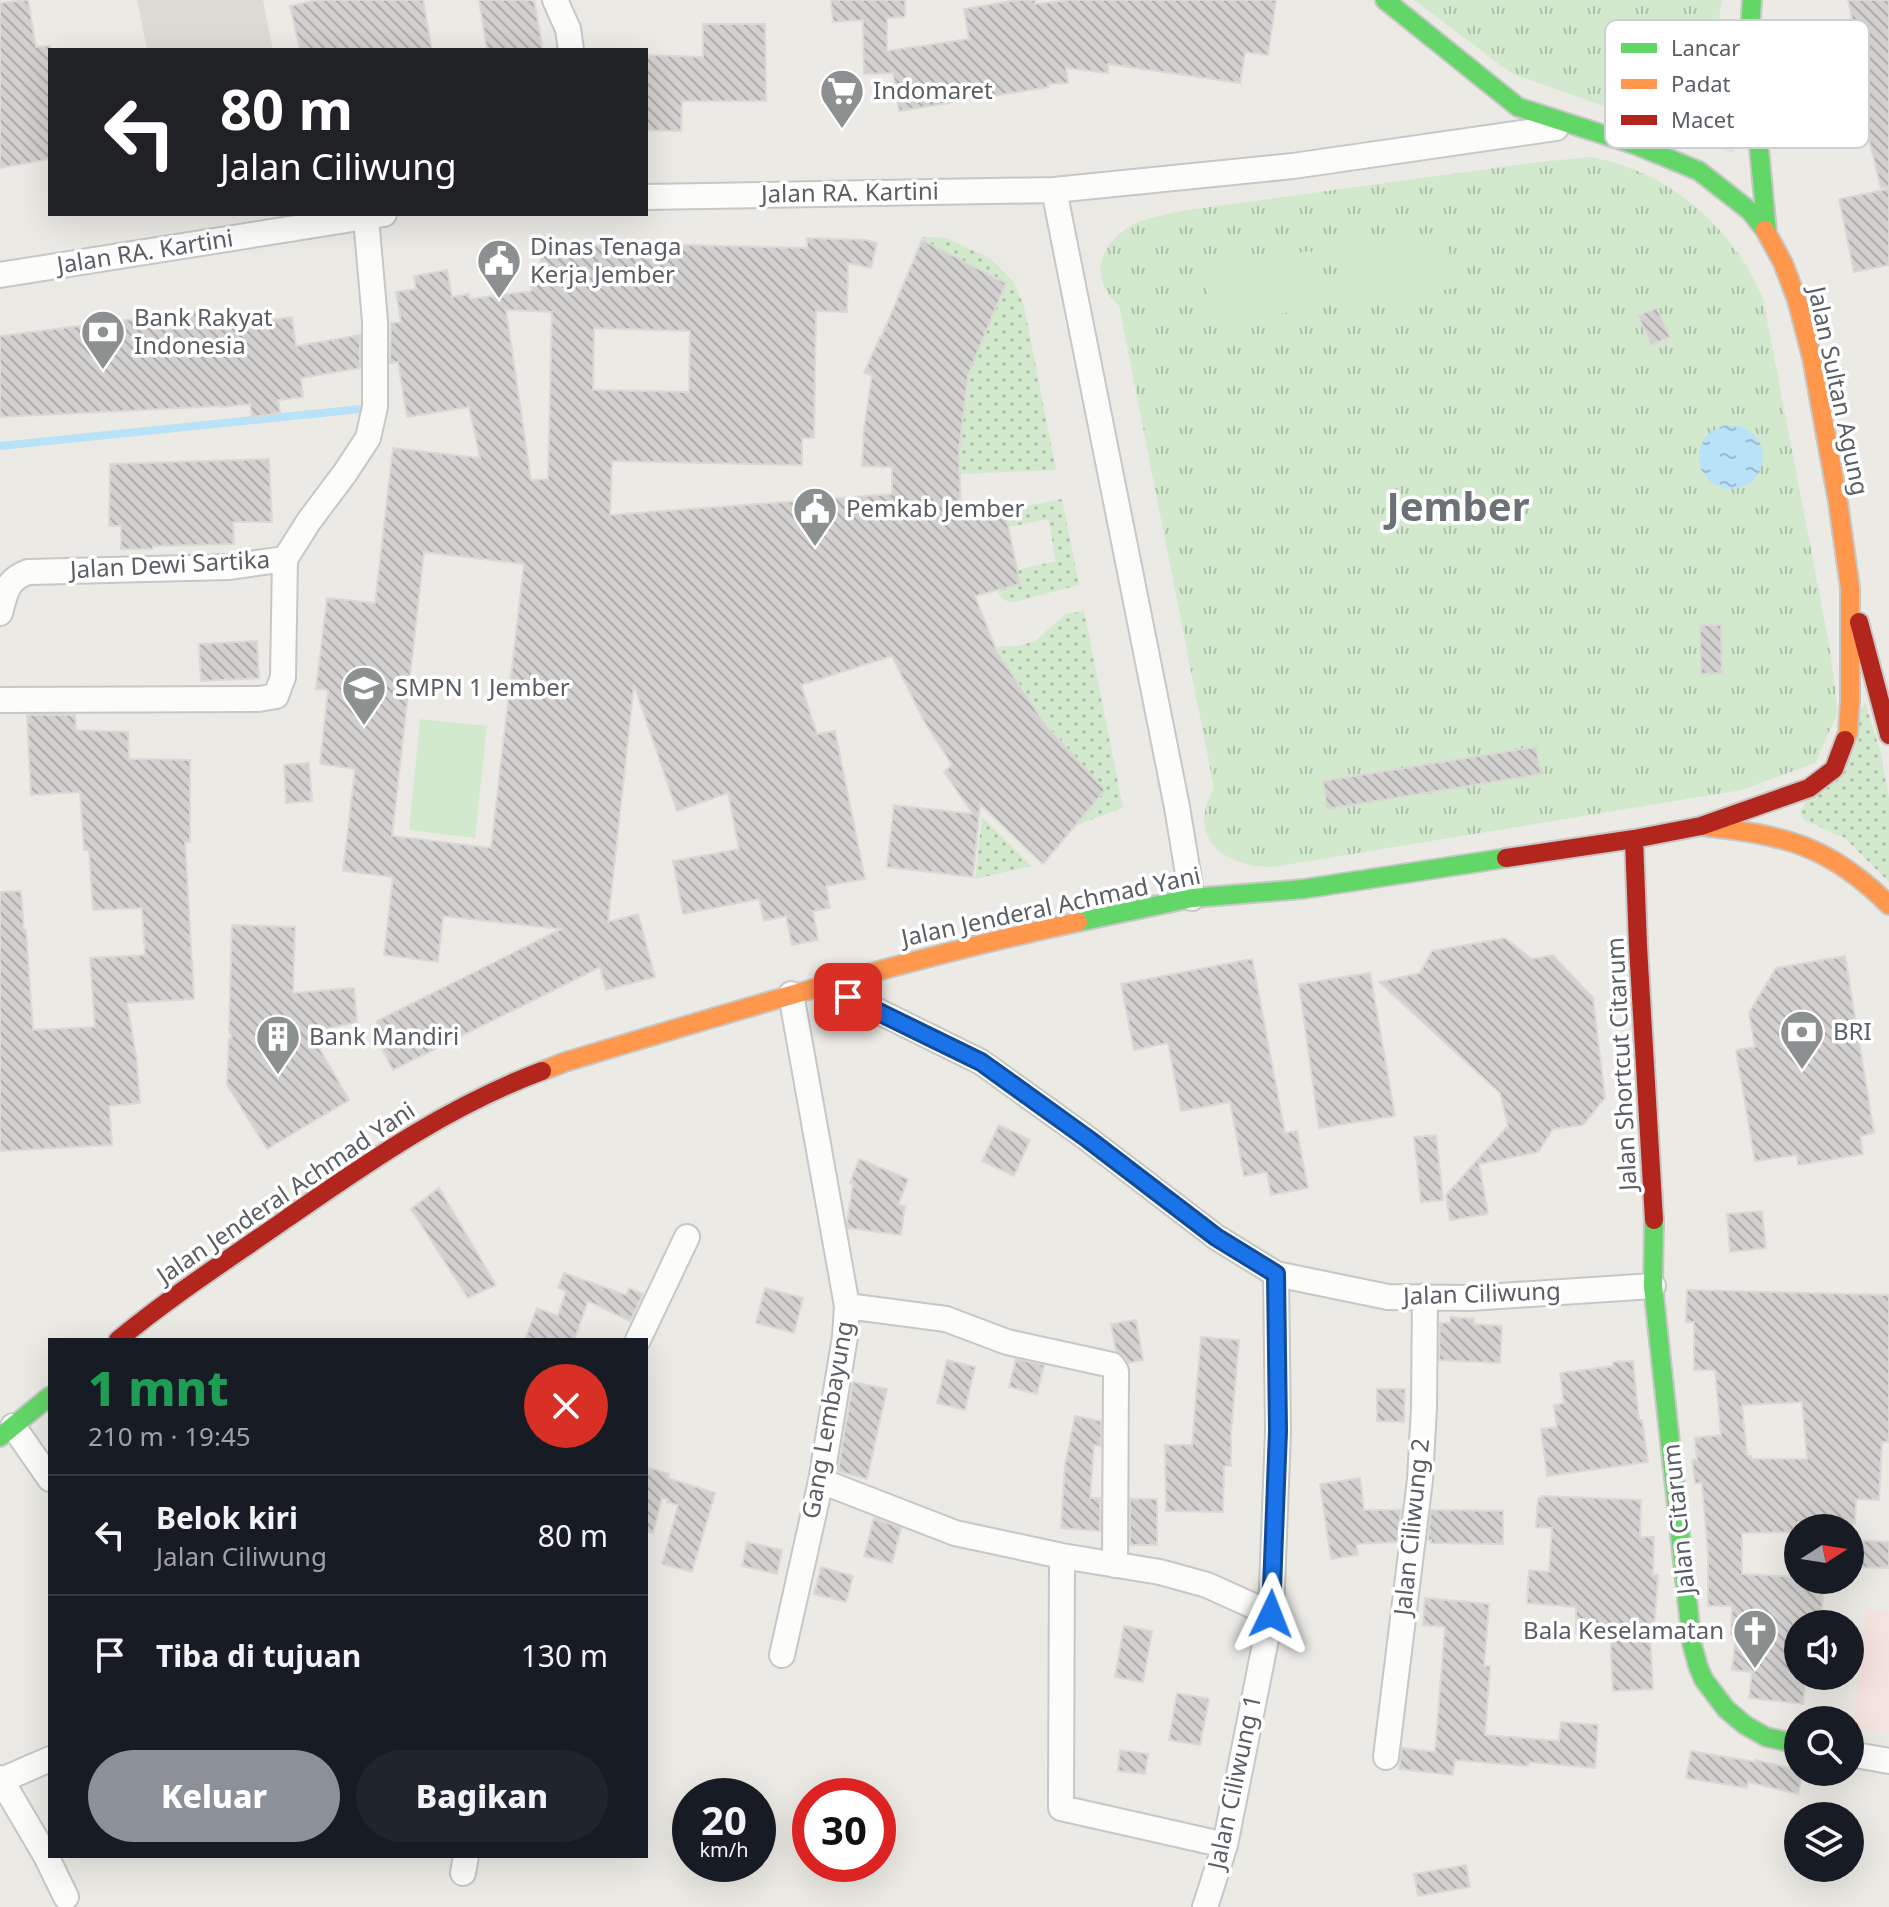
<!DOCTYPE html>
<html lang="id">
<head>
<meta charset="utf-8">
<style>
  :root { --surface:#171b24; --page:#20242c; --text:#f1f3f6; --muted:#9ea1a6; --line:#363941; --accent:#8c9099 }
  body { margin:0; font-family:"Noto Sans",sans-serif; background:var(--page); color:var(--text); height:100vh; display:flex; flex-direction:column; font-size:30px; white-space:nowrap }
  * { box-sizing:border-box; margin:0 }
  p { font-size:26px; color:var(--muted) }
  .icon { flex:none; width:44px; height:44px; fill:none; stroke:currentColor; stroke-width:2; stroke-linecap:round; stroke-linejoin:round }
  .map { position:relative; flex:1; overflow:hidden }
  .side { position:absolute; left:48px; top:1338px; width:600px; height:520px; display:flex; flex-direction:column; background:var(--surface); border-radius:0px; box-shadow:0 8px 32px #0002 }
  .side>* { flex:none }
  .banner { position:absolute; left:48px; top:48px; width:600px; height:168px; border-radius:0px; box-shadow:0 8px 32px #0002; background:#202124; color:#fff; overflow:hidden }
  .needle { width:52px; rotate:78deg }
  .tools { position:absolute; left:1784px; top:1514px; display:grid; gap:16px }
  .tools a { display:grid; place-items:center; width:80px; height:80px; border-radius:50%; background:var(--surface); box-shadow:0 8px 32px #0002; font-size:40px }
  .speed { position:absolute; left:672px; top:1778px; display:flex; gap:16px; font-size:40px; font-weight:700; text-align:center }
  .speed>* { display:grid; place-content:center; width:104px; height:104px; border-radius:50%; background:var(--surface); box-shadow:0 8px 32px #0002; line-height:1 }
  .speed small { font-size:20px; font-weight:400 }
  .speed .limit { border:12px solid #d22; background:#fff; color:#111 }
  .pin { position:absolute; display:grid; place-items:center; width:68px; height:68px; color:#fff; margin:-34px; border-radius:16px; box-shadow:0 4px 12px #0006 }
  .me { position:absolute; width:88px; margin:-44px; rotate:2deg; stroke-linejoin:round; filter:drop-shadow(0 0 6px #0008) }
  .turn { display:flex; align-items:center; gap:28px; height:168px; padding:0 40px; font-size:36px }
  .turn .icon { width:104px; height:104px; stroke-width:2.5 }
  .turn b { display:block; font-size:56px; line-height:68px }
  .round { display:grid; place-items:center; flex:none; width:84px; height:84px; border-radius:42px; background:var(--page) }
  .summary { display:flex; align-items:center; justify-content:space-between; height:136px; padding:0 40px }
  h1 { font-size:48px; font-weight:800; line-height:60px; color:#1e9e55 }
  .button { display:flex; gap:16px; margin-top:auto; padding:16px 40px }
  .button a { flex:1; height:92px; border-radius:48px; background:var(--accent); color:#fff; font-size:32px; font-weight:800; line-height:92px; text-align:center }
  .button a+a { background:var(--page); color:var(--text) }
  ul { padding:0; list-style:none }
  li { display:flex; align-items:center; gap:24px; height:120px; padding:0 40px; border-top:2px solid var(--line) }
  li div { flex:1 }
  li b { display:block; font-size:30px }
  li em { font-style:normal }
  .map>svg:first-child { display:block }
  .education { fill:#dedad4 }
  .medical { fill:#f5e3e0 }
  .grass { fill:url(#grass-dots) }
  .park { fill:url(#park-tufts) }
  .pitch { fill:#d3e9ce }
  .water { fill:url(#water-ripples) }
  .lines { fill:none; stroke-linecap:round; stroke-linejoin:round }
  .stream { stroke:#b7e2f7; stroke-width:8 }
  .building { fill:url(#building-back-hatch); stroke:#dbd9d4; stroke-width:2; fill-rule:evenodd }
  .street-casing { stroke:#c7c7c6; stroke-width:28 }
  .fast-casing { stroke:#c7c7c6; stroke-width:22 }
  .slow-casing { stroke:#c7c7c6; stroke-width:22 }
  .jam-casing { stroke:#c7c7c6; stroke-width:22 }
  .street { stroke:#fcfcfb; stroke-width:24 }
  .fast { stroke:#63d668; stroke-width:18 }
  .slow { stroke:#ff974d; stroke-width:18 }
  .jam { stroke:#b3261e; stroke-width:18 }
  .route-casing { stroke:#114b97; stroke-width:20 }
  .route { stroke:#1a73e8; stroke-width:14 }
  .labels { text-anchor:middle; stroke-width:7; stroke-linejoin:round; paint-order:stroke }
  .poi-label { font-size:24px; fill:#5a5f64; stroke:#fff; text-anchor:start }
  .street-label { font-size:24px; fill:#5a5f64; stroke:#fff }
  .town-label { font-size:40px; font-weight:bold; fill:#6b7276; stroke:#fff }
  .key { fill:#fff; stroke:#cecfd0; stroke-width:2 }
  .key-label { font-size:22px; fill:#5a5f64 }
</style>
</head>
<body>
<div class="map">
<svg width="1889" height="1907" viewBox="0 0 1889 1907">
  <defs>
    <pattern id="grass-dots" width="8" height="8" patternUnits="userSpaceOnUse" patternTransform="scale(2)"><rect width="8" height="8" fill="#d3e9ce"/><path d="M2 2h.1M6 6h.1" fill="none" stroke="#aec0ab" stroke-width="1.8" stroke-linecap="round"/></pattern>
    <pattern id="park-tufts" width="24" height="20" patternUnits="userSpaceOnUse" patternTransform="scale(2)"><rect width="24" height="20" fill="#d3e9ce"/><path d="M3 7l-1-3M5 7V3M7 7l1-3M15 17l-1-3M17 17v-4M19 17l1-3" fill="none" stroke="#aec0ab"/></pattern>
    <pattern id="water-ripples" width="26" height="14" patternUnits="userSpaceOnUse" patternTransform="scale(2)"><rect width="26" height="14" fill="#b7e2f7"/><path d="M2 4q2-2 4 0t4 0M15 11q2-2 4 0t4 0" fill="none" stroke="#98bacc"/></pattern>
    <pattern id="building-back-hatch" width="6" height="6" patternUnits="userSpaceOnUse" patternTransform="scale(2)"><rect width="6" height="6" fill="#d3d1cf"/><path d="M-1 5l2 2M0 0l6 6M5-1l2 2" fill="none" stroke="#aeadac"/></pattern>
  </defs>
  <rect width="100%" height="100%" fill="#ebeae5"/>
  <path class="education" d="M137,0H263L273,50H147Z"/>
  <path class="medical" d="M1867,1608L1889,1612V1734L1853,1727Z"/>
  <path class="grass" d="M923,237L947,238L991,259L1013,281L1024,306L1056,470L960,474L959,452L968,375L1005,283L922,240Z
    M1062,499L1079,585L1018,601C1005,603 1003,600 996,590L1017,570L1056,561L1048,519L1008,527L1005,510Z
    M1084,611L1123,808L1084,822L1072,829L1047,727L994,647L1019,646L1035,641L1066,614Z
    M1865,703L1880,750L1889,798V882L1845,838L1804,820L1800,812Z
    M982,817L1031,866L975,879Z"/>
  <path class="park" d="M1414,0H1722C1712,50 1726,103 1734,153L1511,73Z
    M1591,157C1668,171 1734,227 1763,299L1830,649L1838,712L1815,763L1742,790L1273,867C1225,867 1185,839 1214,788L1119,306C1115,302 1110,297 1107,292C1088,261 1114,230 1144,220C1156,216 1168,214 1181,211L1539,162Z"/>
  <path class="pitch" d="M1446,231L1455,288L1345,305L1336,248Z
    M1311,251L1319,308L1212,324L1204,267Z
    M420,719L487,726L475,838L409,830Z"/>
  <path class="water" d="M1699 457a32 32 0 1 1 64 0a32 32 0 1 1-64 0Z"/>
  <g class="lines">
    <path class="stream" d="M0,446L370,408"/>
  </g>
  <path class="building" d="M28,0L36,47L50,46V159L0,168V3Z
    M317,0H423L432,50H300L290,6Z
    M479,0H534L543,50H487Z
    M831,0H905V17L887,18V51L969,39L964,9L1018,0H1035V4L1070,0H1276L1268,55L1245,52L1240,83L1108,64V73L1066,68L1068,83L1048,84L1049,87L899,111L893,73L864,74L863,20L833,22Z
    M1848,0H1889V187L1881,188L1864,119L1843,124L1825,33L1854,28Z
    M703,24H765L766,101H682L681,131L646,130V55L703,57Z
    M1889,189V265L1854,272L1839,199Z
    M807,238L866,240L877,243L871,268L848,263L847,312L816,311L814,438H802V465L612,461L610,515L892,494V467L862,466L864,428L872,375L864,373L880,337L881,338L922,240L1006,283L968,375L959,452L961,520L1005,510L1020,584L975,596L997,652L1047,727L1105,790L1043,864L980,804L973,877L887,867L894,805L973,814L944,772L952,765L924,721L892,656L801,685L817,734L835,731L865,879L826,886L830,908L813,911L818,940L792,945L786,916L764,921L759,899L683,914L673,861L739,849L728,793L677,811L634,685L608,922L638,914L655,977L606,990L600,967L393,1070L375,1035L377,1021L561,929L443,916L438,962L384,955L393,877L343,871L355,769L320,764L328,690L316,689L327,598L375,603L393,448L480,458L469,407L407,417L398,362L390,363L391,323L401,322L396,292L416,289L414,276L447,270L452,297L469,294L470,299L531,291L532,267L540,268L541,244L604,246V243L807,248ZM506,310L552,312L548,479L531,480ZM594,328L690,331L689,392L593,390ZM424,552L524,564L491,848L392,836Z
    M1657,308L1670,337L1651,345L1638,315Z
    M196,311L199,329L292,317L296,346L360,335V368L301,378L303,397L278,400L280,413L252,417L250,404L222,407V406L0,417V336Z
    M269,459L272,522H233L234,544L153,546V549H121V526H109L110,464Z
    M1700,625H1721L1722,673L1701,674Z
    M257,641L259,678L201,681L199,644Z
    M27,715H75L76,730L128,732L129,759L190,760V842H185L194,999L127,1003L136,1055L140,1103L109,1106L112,1145L0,1151V892L21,891L24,930H26L33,1030L95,1027L90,958L145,955L142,908L93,910L89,850H84L80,792L31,795Z
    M1536,747L1541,774L1327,809L1323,781Z
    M309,763L312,801L286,803L284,765Z
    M232,925L295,927L293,993L354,988L357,1022L310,1032L349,1100L267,1149L227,1085L229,1039L232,1037L229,1031Z
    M1505,938L1532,959L1553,955L1593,998L1605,1098L1583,1125L1553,1129L1538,1152L1479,1164L1488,1214L1450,1220L1446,1195L1508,1126L1500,1093L1379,982L1420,973L1432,951Z
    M1845,956L1874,1133L1860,1136L1863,1154L1798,1165L1797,1155L1755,1161L1736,1050L1755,1047L1749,1013L1776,968Z
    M1252,959L1285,1133L1297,1131L1308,1188L1271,1195L1267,1172L1244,1176L1230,1102L1181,1111L1168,1043L1134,1050L1121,984Z
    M1370,973L1395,1116L1319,1128L1299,984Z
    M999,1125L1030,1140L1014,1176L982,1161Z
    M1436,1135L1443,1200L1421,1202L1414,1137Z
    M859,1159L908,1179L898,1205L905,1206L901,1235L848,1228L847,1223L853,1184L850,1183Z
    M439,1188L496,1285L468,1298L411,1209Z
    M1762,1211L1766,1248L1730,1252L1727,1214Z
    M564,1273L626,1295L629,1288L643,1294L630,1321L588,1301L574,1340H525L537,1308L558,1316L566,1291L558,1288Z
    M765,1288L803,1298L794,1333L756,1323Z
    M1687,1290L1889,1295V1442H1882L1879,1500L1856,1499L1855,1524L1798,1522V1532L1742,1533V1574L1798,1577V1580H1824L1821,1624H1798V1676H1806L1803,1704L1749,1698L1752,1672L1732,1670L1736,1635H1731L1732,1606H1708V1554L1702,1483H1695L1692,1460L1697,1459L1695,1438L1721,1435L1715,1370H1694V1322H1686ZM1802,1402L1807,1459H1751V1456H1747L1742,1405Z
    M1450,1317L1474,1319V1324L1502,1326L1500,1363L1439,1360L1440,1323H1450Z
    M1136,1320L1143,1360L1128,1363L1124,1356L1116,1351L1111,1324Z
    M1201,1337L1239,1340L1231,1432V1466H1224L1223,1512L1166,1511L1165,1445H1192Z
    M1016,1359L1044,1365L1037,1394L1009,1387Z
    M947,1360L975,1367L965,1410L937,1403Z
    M1633,1361L1639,1420H1642L1648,1462L1547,1476L1541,1429L1557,1427L1554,1405L1564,1403L1560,1373L1613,1366V1362Z
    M853,1382L887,1389L867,1479L838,1471Z
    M1377,1389H1405L1404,1422L1377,1421Z
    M1075,1416L1101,1421V1446L1094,1445L1090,1498H1100V1531L1061,1528L1065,1465Z
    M646,1467L669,1474L668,1478L715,1493L692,1572L662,1564L678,1505L667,1502L668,1499L662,1497L653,1533L646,1532Z
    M1360,1478L1364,1510H1401L1397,1542L1356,1544L1358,1555L1331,1559L1320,1484Z
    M1541,1496L1641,1500L1640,1537H1654L1653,1575H1658L1654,1631H1650L1653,1689L1613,1691L1610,1633H1576V1607L1527,1603L1529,1570L1549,1572L1552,1528L1536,1527L1538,1498H1541Z
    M1130,1499H1157V1545H1130Z
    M1431,1510L1503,1511V1544L1431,1543V1540H1428Z
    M874,1518L901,1528L892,1563L864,1556Z
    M1850,1540L1889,1542V1568L1850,1567Z
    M747,1542L782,1550L777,1574L742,1566Z
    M821,1567L853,1576L846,1602L814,1594Z
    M1425,1598L1489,1604L1484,1666H1490L1485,1735L1559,1741L1561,1722L1598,1725L1595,1768L1529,1762L1528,1766L1455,1760L1453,1775L1399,1769L1402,1748L1435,1752L1445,1627L1423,1625Z
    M1124,1626L1152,1631L1143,1682L1115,1677Z
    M1177,1693L1209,1699L1200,1745L1169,1740Z
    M1120,1750L1148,1754L1145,1774L1118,1771Z
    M1691,1751L1756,1762V1760L1798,1770V1772H1803L1798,1794L1748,1782L1747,1788L1686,1778Z
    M1466,1865L1470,1887L1418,1896L1414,1874Z"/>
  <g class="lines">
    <g class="street-casing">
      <path id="street" d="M555,0L568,29L571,50
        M1054,190L1177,807L1192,898
        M646,197L1054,190L1293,166L1556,128
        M0,275L384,214
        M0,613C6,592 6,580 28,572L229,567L285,559L309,521L345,473L368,438L375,407V321L366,218
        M0,700L259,699L276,696L283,677L285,559
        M825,985L981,1062L1088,1139L1216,1237L1276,1274L1388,1297L1470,1298L1653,1286
        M847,1306L946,1319L1007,1342L1112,1365L1116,1371L1115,1565
        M638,1340L687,1237
        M13,1426L50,1479
        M821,1481L955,1533L1062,1556L1160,1572L1207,1585L1271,1614
        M1062,1556L1061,1808L1225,1845
        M782,1655L821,1481L845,1337L847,1306L791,994
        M1850,1754L1889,1761
        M1386,1757L1420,1480L1424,1407L1425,1296
        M0,1778L46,1856L66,1897
        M2,1780L50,1759
        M463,1873L466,1856
        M1205,1907L1225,1845L1271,1614L1278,1431L1276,1274"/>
    </g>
    <g class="fast-casing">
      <path id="fast" d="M1385,0L1518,107L1636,145L1699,171L1750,211L1765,230
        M1752,0L1749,44L1767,232
        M1078,922L1192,898L1303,889L1506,858
        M1654,1220L1653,1286L1692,1644L1698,1666L1704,1680L1726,1709L1745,1725L1766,1737L1798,1744
        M0,1437L50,1396"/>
    </g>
    <g class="slow-casing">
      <path id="slow" d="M1765,230L1783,263L1797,300L1812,358L1838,502L1850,588V700L1848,733L1845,740
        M1701,826C1783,835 1828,844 1889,905
        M542,1071L565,1062C735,1011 905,959 1078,922"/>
    </g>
    <g class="jam-casing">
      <path id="jam" d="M1859,622L1889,735
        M1634,839L1638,946L1654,1220
        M1506,858L1634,839L1701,826L1809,788L1834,769L1845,740
        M118,1340C171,1296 229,1259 286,1219C367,1163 448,1106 542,1071"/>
    </g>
    <use href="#street" class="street"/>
    <use href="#fast" class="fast"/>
    <use href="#slow" class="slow"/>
    <use href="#jam" class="jam"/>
  </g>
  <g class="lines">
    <g class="route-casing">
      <path id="route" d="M848,997L981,1062L1088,1139L1216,1237L1276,1274L1278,1431L1271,1614"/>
    </g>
    <use href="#route" class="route"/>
  </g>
  <defs>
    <g id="supermarket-pin" transform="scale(2.3)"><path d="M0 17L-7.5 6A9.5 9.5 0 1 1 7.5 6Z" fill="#8d9091" stroke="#fff"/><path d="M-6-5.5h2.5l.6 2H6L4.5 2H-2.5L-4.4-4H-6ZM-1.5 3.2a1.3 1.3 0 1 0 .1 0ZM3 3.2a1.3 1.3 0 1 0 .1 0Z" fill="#fff"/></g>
    <g id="civic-pin" transform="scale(2.3)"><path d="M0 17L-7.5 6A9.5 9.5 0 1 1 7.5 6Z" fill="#8d9091" stroke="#fff"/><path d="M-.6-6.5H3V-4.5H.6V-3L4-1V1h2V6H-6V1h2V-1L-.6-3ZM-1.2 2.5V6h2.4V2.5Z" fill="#fff"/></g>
    <g id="bank-pin" transform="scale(2.3)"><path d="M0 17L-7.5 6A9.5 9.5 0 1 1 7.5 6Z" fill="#8d9091" stroke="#fff"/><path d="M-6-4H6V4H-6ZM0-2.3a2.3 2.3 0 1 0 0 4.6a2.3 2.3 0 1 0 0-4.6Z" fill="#fff"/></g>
    <g id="school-pin" transform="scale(2.3)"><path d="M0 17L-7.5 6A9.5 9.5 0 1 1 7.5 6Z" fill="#8d9091" stroke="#fff"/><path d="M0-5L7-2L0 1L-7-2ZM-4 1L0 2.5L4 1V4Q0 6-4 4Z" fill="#fff"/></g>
    <g id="building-pin" transform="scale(2.3)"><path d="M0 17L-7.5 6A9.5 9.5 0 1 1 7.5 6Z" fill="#8d9091" stroke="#fff"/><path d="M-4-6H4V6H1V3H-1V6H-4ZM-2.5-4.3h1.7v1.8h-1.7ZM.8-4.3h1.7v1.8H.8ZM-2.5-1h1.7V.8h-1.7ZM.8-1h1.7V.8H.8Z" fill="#fff"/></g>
    <g id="church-pin" transform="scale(2.3)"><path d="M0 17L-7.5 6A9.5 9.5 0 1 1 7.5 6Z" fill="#8d9091" stroke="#fff"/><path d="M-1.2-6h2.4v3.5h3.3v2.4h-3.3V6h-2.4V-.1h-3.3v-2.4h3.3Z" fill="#fff"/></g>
  </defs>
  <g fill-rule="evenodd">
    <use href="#supermarket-pin" x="842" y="91"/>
    <use href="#civic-pin" x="499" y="261"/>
    <use href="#bank-pin" x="103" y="332"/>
    <use href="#civic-pin" x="815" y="509"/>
    <use href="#school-pin" x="364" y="688"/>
    <use href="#bank-pin" x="1802" y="1032"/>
    <use href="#building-pin" x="278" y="1037"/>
    <use href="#church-pin" x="1755" y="1631"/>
  </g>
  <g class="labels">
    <g class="poi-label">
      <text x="873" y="99">Indomaret</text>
      <text x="530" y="255">Dinas Tenaga<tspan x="530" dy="28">Kerja Jember</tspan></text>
      <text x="134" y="326">Bank Rakyat<tspan x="134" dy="28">Indonesia</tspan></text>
      <text x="846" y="517">Pemkab Jember</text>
      <text x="395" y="696">SMPN 1 Jember</text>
      <text x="1833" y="1040">BRI</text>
      <text x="309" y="1045">Bank Mandiri</text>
      <text x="1724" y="1639" text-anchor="end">Bala Keselamatan</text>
    </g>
    <g class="street-label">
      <text transform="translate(850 193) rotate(-1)" y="8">Jalan RA. Kartini</text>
      <text transform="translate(145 252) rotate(-9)" y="8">Jalan RA. Kartini</text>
      <text transform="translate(1838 391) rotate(78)" y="8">Jalan Sultan Agung</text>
      <text transform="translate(170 565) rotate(-3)" y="8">Jalan Dewi Sartika</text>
      <text transform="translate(1051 907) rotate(-12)" y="8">Jalan Jenderal Achmad Yani</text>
      <text transform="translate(1622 1064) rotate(-93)" y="8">Jalan Shortcut Citarum</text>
      <text transform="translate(286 1193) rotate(-34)" y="8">Jalan Jenderal Achmad Yani</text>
      <text transform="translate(1482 1294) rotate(-2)" y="8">Jalan Ciliwung</text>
      <text transform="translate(828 1420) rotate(-80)" y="8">Gang Lembayung</text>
      <text transform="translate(1679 1519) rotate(-96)" y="8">Jalan Citarum</text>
      <text transform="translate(1412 1527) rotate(-84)" y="8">Jalan Ciliwung 2</text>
      <text transform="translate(1235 1782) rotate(-78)" y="8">Jalan Ciliwung 1</text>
    </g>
    <g class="town-label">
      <text x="1458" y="521">Jember</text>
    </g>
  </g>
  <rect x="1605" y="20" width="264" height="128" rx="12" class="key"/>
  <rect x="1621" y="43" width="36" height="10" fill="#63d668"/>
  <rect x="1621" y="79" width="36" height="10" fill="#ff974d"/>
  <rect x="1621" y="115" width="36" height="10" fill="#b3261e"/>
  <g class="key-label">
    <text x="1671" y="56">Lancar</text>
    <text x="1671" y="92">Padat</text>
    <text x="1671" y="128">Macet</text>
  </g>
</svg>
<div class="tools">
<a><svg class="needle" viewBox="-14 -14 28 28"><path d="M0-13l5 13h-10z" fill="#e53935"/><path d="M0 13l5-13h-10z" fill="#9ea1a6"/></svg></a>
<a><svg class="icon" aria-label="sound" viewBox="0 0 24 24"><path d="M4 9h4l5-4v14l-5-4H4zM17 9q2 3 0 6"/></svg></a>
<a><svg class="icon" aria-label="search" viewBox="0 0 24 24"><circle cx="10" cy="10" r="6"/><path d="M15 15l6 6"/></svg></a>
<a><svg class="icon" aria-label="layers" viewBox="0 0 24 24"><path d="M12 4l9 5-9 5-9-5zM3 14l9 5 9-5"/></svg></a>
</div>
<div class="speed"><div>20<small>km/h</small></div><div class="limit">30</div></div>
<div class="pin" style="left:848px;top:997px;background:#d93025"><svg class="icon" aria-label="arrive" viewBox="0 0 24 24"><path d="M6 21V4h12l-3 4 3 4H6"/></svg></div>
<svg class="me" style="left:1271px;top:1614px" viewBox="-20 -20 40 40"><path d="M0-17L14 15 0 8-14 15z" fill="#1a73e8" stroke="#fff" stroke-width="4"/></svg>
<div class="banner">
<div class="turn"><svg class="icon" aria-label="left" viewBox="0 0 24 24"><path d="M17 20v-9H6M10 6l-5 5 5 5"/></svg><div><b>80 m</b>Jalan Ciliwung</div></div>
</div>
<section class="side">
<div class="summary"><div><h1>1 mnt</h1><p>210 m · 19:45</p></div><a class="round" style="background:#d93025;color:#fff"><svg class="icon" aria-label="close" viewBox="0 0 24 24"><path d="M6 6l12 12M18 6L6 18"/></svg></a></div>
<ul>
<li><svg class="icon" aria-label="left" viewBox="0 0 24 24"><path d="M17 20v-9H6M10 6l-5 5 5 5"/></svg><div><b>Belok kiri</b><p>Jalan Ciliwung</p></div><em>80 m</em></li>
<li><svg class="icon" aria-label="arrive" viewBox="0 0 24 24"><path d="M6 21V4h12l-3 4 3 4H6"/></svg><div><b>Tiba di tujuan</b></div><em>130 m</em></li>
</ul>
<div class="button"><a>Keluar</a><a>Bagikan</a></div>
</section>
</div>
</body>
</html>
